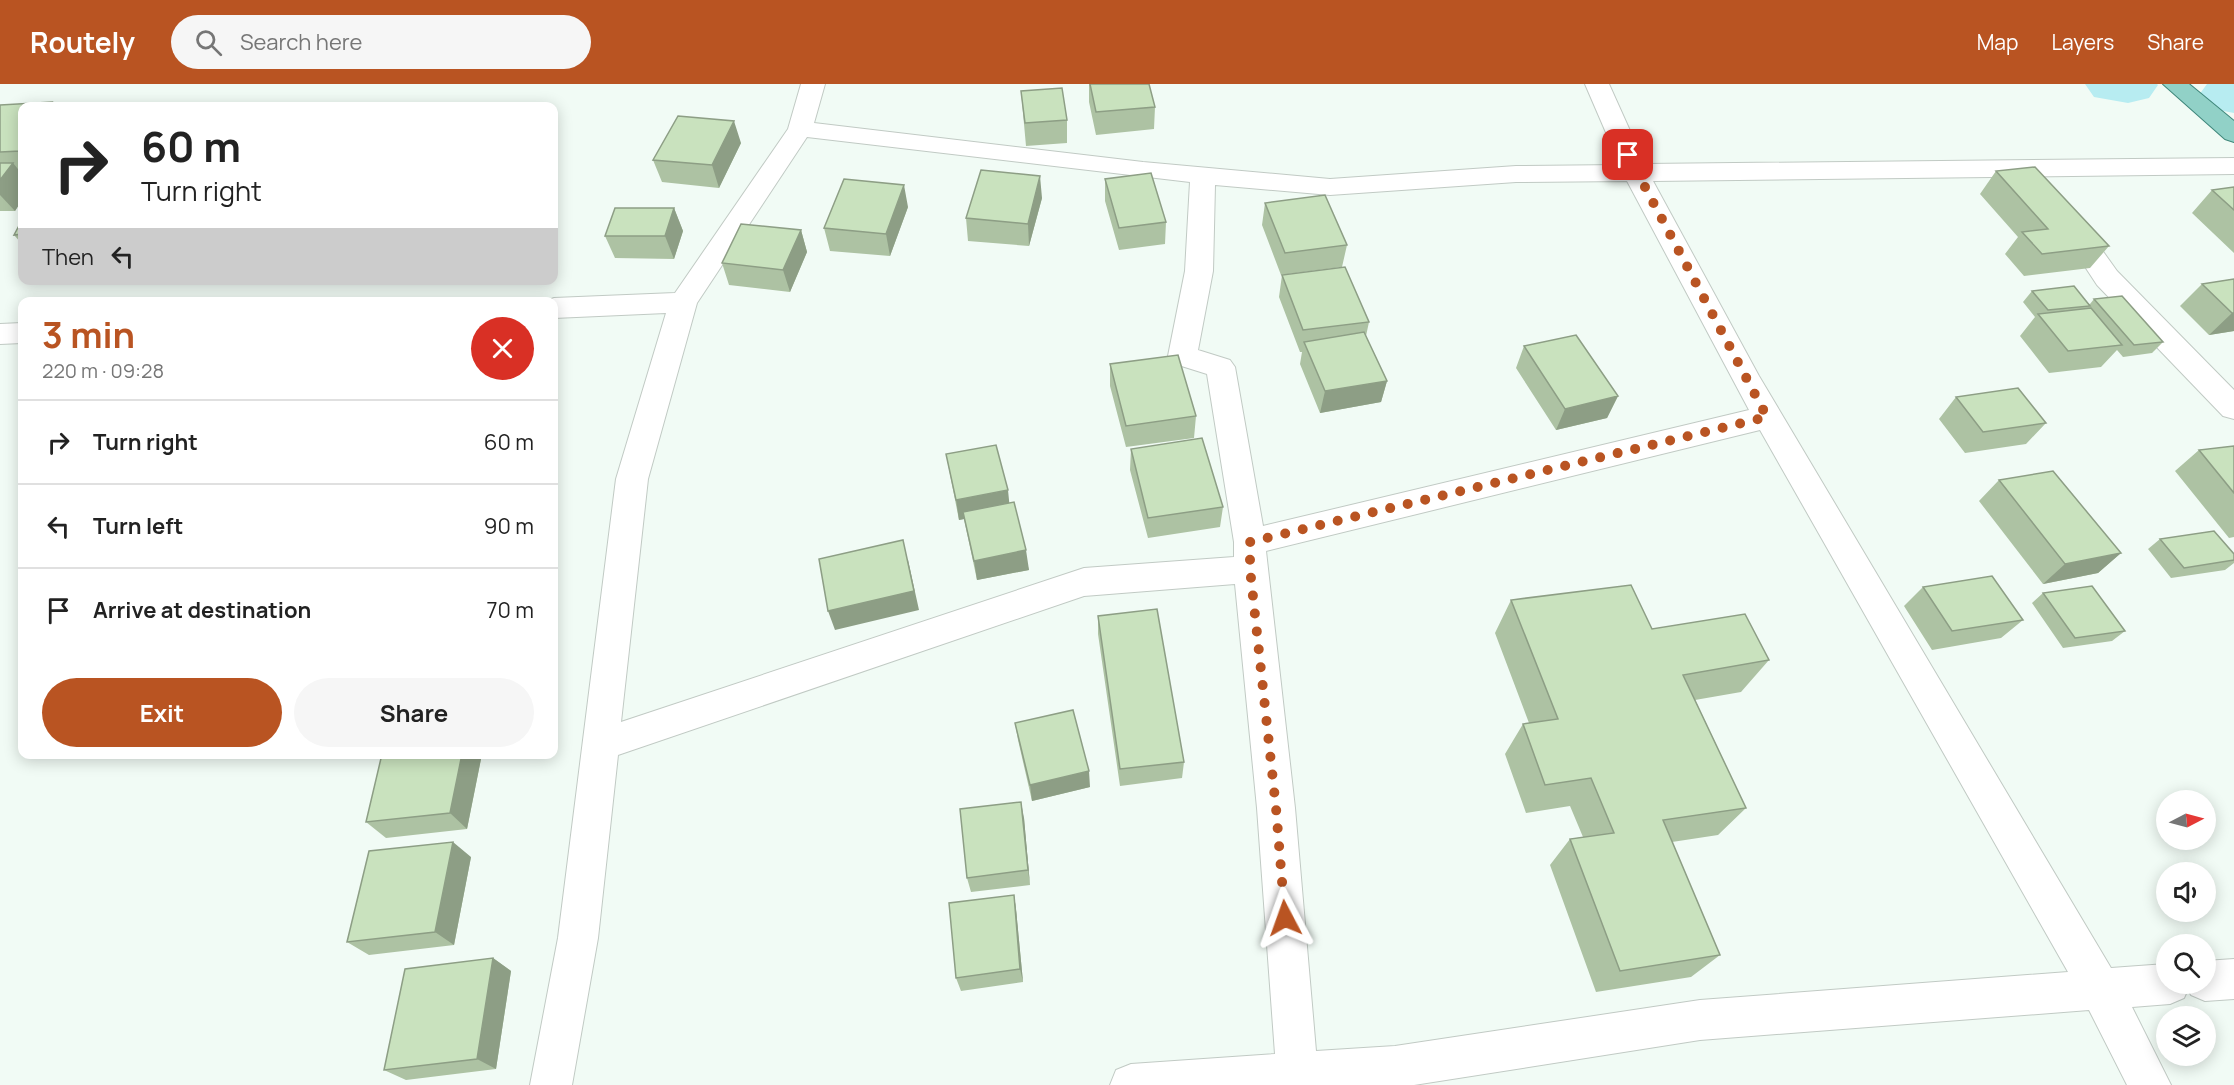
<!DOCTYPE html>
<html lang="en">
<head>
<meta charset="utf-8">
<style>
  :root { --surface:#fff; --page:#f6f6f6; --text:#222; --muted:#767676; --line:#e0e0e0; --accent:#b95422 }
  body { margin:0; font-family:Manrope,sans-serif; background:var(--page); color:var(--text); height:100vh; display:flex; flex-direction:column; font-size:22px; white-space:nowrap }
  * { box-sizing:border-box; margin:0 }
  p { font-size:20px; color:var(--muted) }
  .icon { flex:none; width:33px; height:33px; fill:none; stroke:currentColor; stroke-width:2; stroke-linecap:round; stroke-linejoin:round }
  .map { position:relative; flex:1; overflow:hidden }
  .panel { position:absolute; left:18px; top:213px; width:540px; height:462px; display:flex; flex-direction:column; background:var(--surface); border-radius:12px; box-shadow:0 3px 15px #0003 }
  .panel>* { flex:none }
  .hud { position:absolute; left:18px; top:18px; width:540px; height:183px; border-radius:12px; box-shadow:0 3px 15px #0003; background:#fff; color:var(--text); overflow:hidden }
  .needle { width:39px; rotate:84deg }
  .tools { position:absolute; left:2156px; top:706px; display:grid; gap:12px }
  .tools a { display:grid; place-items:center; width:60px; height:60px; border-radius:50%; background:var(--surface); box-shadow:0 3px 15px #0003; font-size:30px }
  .pin { position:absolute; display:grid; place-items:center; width:51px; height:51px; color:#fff; margin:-26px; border-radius:12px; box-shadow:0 3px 9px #0006 }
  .me { position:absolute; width:66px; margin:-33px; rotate:356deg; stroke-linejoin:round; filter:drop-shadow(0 0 4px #0008) }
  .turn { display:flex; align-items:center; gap:21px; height:126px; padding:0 24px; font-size:27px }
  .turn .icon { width:78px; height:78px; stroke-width:2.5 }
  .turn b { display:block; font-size:42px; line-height:51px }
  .then { display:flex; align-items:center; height:57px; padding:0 24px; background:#0003; gap:12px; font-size:22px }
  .round { display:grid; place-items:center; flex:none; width:63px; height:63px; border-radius:32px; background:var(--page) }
  .headline { display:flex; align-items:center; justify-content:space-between; height:102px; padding:0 24px }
  h1 { font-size:36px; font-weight:700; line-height:45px; color:var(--accent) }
  .primary-button { display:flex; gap:12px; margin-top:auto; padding:12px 24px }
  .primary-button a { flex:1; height:69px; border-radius:36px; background:var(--accent); color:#fff; font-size:24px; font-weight:700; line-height:69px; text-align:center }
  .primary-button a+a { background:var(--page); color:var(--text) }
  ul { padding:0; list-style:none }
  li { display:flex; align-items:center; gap:18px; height:84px; padding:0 24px; border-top:2px solid var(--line) }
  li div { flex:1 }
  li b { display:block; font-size:22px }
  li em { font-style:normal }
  header { display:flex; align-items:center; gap:36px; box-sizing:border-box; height:84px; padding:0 30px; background:var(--accent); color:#fff }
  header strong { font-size:28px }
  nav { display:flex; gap:33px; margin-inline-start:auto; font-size:21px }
  .search { width:420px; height:54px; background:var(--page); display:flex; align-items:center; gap:15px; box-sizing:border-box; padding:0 21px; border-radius:33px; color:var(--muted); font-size:22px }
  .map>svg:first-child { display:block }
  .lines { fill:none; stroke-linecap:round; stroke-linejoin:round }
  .river { fill:#b7ecf1; fill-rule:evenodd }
  .minor-casing { stroke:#c1cac4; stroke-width:2 }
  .major-casing { stroke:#3e867a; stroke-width:2 }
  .minor { fill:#fff; fill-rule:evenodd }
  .major { fill:#91d1c7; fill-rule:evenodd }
  .wall { fill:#adc2a3 }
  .shaded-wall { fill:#8d9e85 }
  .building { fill:#c9e2be; stroke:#8d9e85; stroke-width:1.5 }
  .route { stroke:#b95422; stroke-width:10; stroke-dasharray:0 18 }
</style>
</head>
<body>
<header>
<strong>Routely</strong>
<div class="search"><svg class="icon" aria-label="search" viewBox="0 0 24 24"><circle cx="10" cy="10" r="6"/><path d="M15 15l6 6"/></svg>Search here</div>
<nav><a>Map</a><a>Layers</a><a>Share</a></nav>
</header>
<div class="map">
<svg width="2234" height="1001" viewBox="0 0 2234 1001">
  <rect width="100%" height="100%" fill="#f1fbf5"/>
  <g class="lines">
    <path class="river" d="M2085,0H2157L2158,1L2149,14L2128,19L2094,13Z
      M2207,0H2234V29L2208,24L2199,11Z"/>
    <g class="minor-casing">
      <path id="minor" d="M801,0H825L814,39L1143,78L1330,95L1516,82L1620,81L1585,0H1609L1645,80L2234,74V90L1653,97L1759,292L2111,884L2166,880V900H2205V877L2234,875V915L2205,917L2191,911L2188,905L2184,914L2170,920L2132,923L2171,1001H2127L2089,926L1700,956L1414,1001H1110L1116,986L1131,980L1275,970L1257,724L1235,500L1084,512L618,671L598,854L572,1001H530L558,854L616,395L666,229L554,234V218H544L554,214L675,209L788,45ZM807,53L1190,98L1185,187L1168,272L1172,279L1207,290L1234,458V473L1084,484L621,638L648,395L697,219ZM1627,97L1749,326L1263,442L1235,283L1230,276L1198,266L1213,187L1215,101L1330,111L1516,98ZM1760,346L2068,888L1700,916L1395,962L1316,967L1295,724L1266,467Z
        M2070,131L2079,134L2117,187L2234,306V335L2223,332L2097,201L2057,140L2061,134Z
        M22,239V259L0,260V240Z"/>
    </g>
    <g class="major-casing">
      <path id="major" d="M2163,0H2189L2234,37V58L2225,55Z"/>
    </g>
    <use href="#minor" class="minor"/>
    <use href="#major" class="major"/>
  </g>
  <path class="wall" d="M1089,0H1149L1155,23L1154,45L1096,51L1089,18Z
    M1021,7L1067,36V59L1026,62Z
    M52,18L55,22H22V116L15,127H0V21Z
    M741,59L719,104L662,98L653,76Z
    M1996,87L2109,162L2090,184L2024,192L2005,170L2018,153L1980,110Z
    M1105,95L1166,138L1165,160L1119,166L1105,117Z
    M2234,103V169L2192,129L2212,106Z
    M1042,114L1029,162L968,157L966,134Z
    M1265,119L1347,161L1342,183L1281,191L1262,141Z
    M908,123L890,172L830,167L824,144Z
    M674,124L683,147L674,175L615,174L605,152Z
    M22,136V160L14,151Z
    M801,146L807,168L790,208L729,201L722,179Z
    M1282,191L1369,238L1366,252L1387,297L1381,318L1320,329L1300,280L1302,268H1300L1279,213Z
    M2234,195V247L2209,251L2180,222L2202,200Z
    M2032,207L2090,220L2094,215L2163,258L2152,269L2123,273L2117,266L2101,283L2049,289L2020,252L2035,233L2023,218Z
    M1524,262L1618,312L1607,334L1556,346L1516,284Z
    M1110,280L1196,332L1194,354L1126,363L1110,302Z
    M1956,313L2046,339L2026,360L1965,369L1939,335Z
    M2234,362V453L2229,454L2175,387L2199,366Z
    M1131,365L1223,423L1220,443L1148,454L1130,386Z
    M946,370L1009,419L1029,486L977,496L964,435L959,436Z
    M1999,396L2121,469L2098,489L2043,500L1979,417Z
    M2160,455L2234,470V479L2225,486L2171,494L2148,465Z
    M1923,503L2023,536L2001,554L1932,566L1904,522Z
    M2043,509L2125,547L2112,557L2063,564L2032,519Z
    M1511,516L1652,545L1769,576L1741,608L1695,616L1746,724L1718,751L1672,758L1720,871L1691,893L1596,908L1550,781L1570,755L1583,753L1570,722L1526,729L1505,670L1523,640L1529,639L1495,549Z
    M1098,532L1184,678L1182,694L1120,702L1098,550Z
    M1015,639L1090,703L1032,717L1018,656Z
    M382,670H482L467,745L386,754L366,738Z
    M1024,734L1030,801L971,808L967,794Z
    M471,773L454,861L369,871L347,858Z
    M1014,811L1016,825L1023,898L961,907L956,894Z
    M493,874L511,887L496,985L406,996L384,986Z"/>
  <path class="shaded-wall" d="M734,37L741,59L719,104L712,81Z
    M13,79L22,90V116L15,127L0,111V96Z
    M1040,92L1042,114L1029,162L1028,140Z
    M904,101L908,123L890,172L886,150Z
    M674,124L683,147L674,175L665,152Z
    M801,146L807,168L790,208L783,186Z
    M2232,229H2234V247L2209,251Z
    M1387,297L1381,318L1320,329L1325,307Z
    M1618,312L1607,334L1556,346L1565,325Z
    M1008,406L1010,426L959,436L956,416Z
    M1026,466L1029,486L977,496L974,477Z
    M2121,469L2098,489L2043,500L2065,480Z
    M908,476L919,526L835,546L828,527Z
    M462,670H482L467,745L450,729Z
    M1089,687L1090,703L1032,717L1030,701Z
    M1021,718L1024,734L1030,801L1028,786Z
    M453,758L471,773L454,861L435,848Z
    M1014,811L1016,825L1023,898L1020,885Z
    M493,874L511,887L496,985L477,975Z"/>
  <path class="building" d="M1090,0H1149L1155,23L1096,28Z
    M1062,4L1067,36L1025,39L1021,7Z
    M52,18L49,22H22V63L20,67L0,68V21Z
    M678,32L734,37L712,81L653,76Z
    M0,79H13L0,96Z
    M2035,83L2109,162L2042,170L2022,148L2048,145L1996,87Z
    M981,86L1040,92L1028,140L966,134Z
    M1151,89L1166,138L1119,144L1105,95Z
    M844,95L904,101L886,150L824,144Z
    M2234,103V126L2212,106Z
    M1325,111L1347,161L1285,169L1265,119Z
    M615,124H674L665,152H605Z
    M22,136V150L14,151Z
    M741,140L801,146L783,186L722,179Z
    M1345,183L1369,238L1303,246L1282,191Z
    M2234,195V229H2232L2202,200Z
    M2074,202L2090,222L2048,226L2032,207Z
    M2122,212L2163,258L2134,261L2094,215Z
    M2091,224L2122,261L2068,267L2038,230Z
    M1364,248L1387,297L1325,307L1304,258Z
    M1576,251L1618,312L1565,325L1524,262Z
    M1178,271L1196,332L1126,342L1110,280Z
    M2018,304L2046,339L1983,348L1956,313Z
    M1202,354L1223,423L1148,434L1131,365Z
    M996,361L1008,406L956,416L946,370Z
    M2234,362V409L2199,366Z
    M2053,387L2121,469L2065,480L1999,396Z
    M1014,418L1026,466L974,477L963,428Z
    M2214,447L2234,470V476L2184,484L2160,455Z
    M903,456L914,507L828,527L819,475Z
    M1992,492L2023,536L1952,547L1923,503Z
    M1631,501L1652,545L1745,530L1769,576L1683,591L1746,724L1663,736L1720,871L1620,887L1570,755L1614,749L1591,694L1545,701L1523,640L1558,635L1511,516Z
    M2092,502L2125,547L2075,554L2043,509Z
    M1157,525L1184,678L1120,685L1098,532Z
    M1073,626L1089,687L1030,701L1015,639Z
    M382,670H462L450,729L366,738Z
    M1021,718L1028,786L967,794L960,725Z
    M453,758L435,848L347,858L369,767Z
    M1014,811L1020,885L956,894L949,819Z
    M493,874L477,975L384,986L405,885Z"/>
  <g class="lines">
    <path class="route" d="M1285,834L1276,724L1250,485V458L1767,333L1628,71"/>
  </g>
</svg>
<div class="tools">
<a><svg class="needle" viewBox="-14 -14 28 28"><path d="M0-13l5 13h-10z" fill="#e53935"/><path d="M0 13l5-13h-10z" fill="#767676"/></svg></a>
<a><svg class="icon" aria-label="sound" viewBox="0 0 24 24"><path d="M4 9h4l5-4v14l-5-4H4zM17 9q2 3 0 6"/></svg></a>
<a><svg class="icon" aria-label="search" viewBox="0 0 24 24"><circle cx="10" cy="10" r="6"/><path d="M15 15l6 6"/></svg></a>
<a><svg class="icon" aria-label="layers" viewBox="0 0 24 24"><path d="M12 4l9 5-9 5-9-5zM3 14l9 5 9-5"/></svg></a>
</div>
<div class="pin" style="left:1628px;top:71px;background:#d93025"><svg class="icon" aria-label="arrive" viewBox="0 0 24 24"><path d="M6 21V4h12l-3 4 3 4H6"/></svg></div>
<svg class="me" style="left:1285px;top:834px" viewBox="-20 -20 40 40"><path d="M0-17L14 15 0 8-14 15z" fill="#b95422" stroke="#fff" stroke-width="4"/></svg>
<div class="hud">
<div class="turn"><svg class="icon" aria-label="right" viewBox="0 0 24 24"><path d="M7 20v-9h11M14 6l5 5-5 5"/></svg><div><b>60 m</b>Turn right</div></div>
<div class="then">Then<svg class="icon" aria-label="left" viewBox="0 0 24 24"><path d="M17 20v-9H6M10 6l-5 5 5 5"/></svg></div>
</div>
<section class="panel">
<div class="headline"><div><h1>3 min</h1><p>220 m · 09:28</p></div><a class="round" style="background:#d93025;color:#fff"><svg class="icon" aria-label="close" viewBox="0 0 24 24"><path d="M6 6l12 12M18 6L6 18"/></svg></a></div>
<ul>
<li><svg class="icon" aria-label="right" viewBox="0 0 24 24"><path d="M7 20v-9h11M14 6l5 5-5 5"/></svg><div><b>Turn right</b></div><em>60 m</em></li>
<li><svg class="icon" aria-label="left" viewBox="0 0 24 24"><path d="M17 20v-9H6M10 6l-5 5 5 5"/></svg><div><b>Turn left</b></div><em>90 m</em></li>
<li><svg class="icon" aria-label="arrive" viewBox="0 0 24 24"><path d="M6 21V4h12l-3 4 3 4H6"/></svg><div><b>Arrive at destination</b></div><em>70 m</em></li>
</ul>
<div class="primary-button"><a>Exit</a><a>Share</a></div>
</section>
</div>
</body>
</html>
